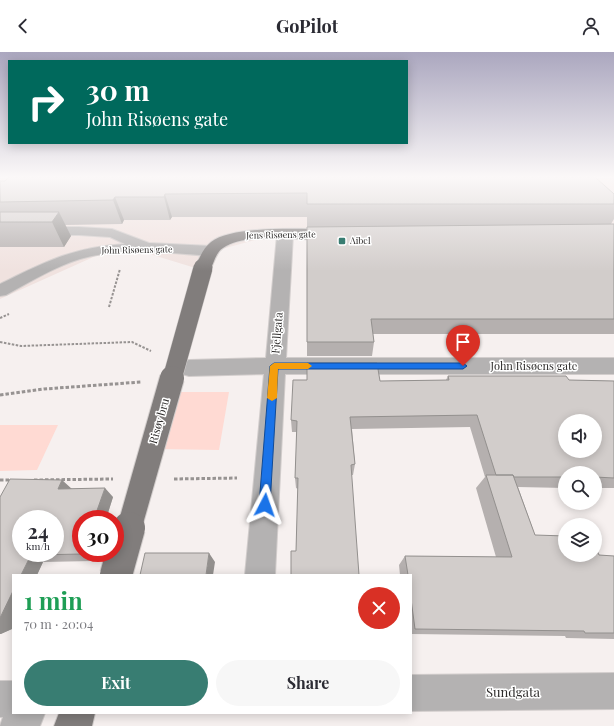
<!DOCTYPE html>
<html lang="en">
<head>
<meta charset="utf-8">
<style>
  :root { --surface:#fff; --page:#f7f7f7; --text:#2b2b33; --muted:#7c7c81; --accent:#387d72 }
  body { margin:0; font-family:"Playfair Display",serif; background:var(--page); color:var(--text); height:100vh; display:flex; flex-direction:column; font-size:15px; white-space:nowrap }
  * { box-sizing:border-box; margin:0 }
  p { font-size:13px; color:var(--muted) }
  .icon { flex:none; width:22px; height:22px; fill:none; stroke:currentColor; stroke-width:2; stroke-linecap:round; stroke-linejoin:round }
  .map { position:relative; flex:1; overflow:hidden }
  .details { position:absolute; left:12px; top:522px; width:400px; height:140px; display:flex; flex-direction:column; background:var(--surface); border-radius:0px; box-shadow:0 2px 10px #0003 }
  .details>* { flex:none }
  .top-card { position:absolute; left:8px; top:8px; width:400px; height:84px; border-radius:0px; box-shadow:0 2px 10px #0003; background:#00695c; color:#fff; overflow:hidden }
  .controls { position:absolute; left:558px; top:362px; display:grid; gap:8px }
  .controls a { display:grid; place-items:center; width:44px; height:44px; border-radius:50%; background:var(--surface); box-shadow:0 2px 10px #0003; font-size:20px }
  .speed { position:absolute; left:12px; top:458px; display:flex; gap:8px; font-size:20px; font-weight:700; text-align:center }
  .speed>* { display:grid; place-content:center; width:52px; height:52px; border-radius:50%; background:var(--surface); box-shadow:0 2px 10px #0003; line-height:1 }
  .speed small { font-size:10px; font-weight:400 }
  .speed .limit { border:6px solid #d22; background:#fff; color:#111 }
  .pin { position:absolute; display:grid; place-items:center; width:34px; height:34px; color:#fff; margin:-41px -17px; border-radius:50% 50% 50% 0; rotate:-45deg; box-shadow:0 0 4px #0007 }
  .pin .icon { rotate:45deg }
  .me { position:absolute; width:44px; margin:-22px; rotate:4deg; stroke-linejoin:round; filter:drop-shadow(0 0 3px #0008) }
  .turn { display:flex; align-items:center; gap:14px; height:84px; padding:0 12px; font-size:18px }
  .turn .icon { width:52px; height:52px; stroke-width:2.5 }
  .turn b { display:block; font-size:28px; line-height:34px }
  .round { display:grid; place-items:center; flex:none; width:42px; height:42px; border-radius:21px; background:var(--page) }
  .overview { display:flex; align-items:center; justify-content:space-between; height:68px; padding:0 12px }
  h1 { font-size:24px; font-weight:700; line-height:30px; color:#1e9e55 }
  .primary-button { display:flex; gap:8px; margin-top:auto; padding:8px 12px }
  .primary-button a { flex:1; height:46px; border-radius:24px; background:var(--accent); color:#fff; font-size:16px; font-weight:700; line-height:46px; text-align:center }
  .primary-button a+a { background:var(--page); color:var(--text) }
  header { display:flex; justify-content:space-between; align-items:center; height:52px; padding:0 12px; background:var(--surface); font-size:18px; font-weight:700 }
  .map>svg:first-child { display:block }
  .built { fill:#f0e2df }
  .green { fill:#ffdad3 }
  .lines { fill:none; stroke-linecap:round; stroke-linejoin:round }
  .minor-casing { stroke:#d2cdcc; stroke-width:2 }
  .major-casing { stroke:#d2cdcc; stroke-width:2 }
  .path-far1 { stroke:#979392; stroke-width:2; stroke-dasharray:2.5 1.5; stroke-linecap:butt }
  .path { stroke:#979392; stroke-width:3; stroke-dasharray:3.5 2; stroke-linecap:butt }
  .minor { fill:#b4b2b2; fill-rule:evenodd }
  .major { fill:#817d7c; fill-rule:evenodd }
  .major-bridge-far2-casing { stroke:#d2cdcc; stroke-width:20; stroke-linecap:butt }
  .major-bridge-far1-casing { stroke:#d2cdcc; stroke-width:26; stroke-linecap:butt }
  .major-bridge-casing { stroke:#d2cdcc; stroke-width:34; stroke-linecap:butt }
  .major-bridge-far2 { stroke:#817d7c; stroke-width:19 }
  .major-bridge-far1 { stroke:#817d7c; stroke-width:24 }
  .major-bridge { stroke:#817d7c; stroke-width:32 }
  .wall { fill:#b5b0af }
  .shaded-wall { fill:#93908e }
  .building { fill:#d2cdcb; stroke:#93908e; fill-rule:evenodd }
  .route { fill:#1a73e8; stroke:#114b97 }
  .slow { fill:#f59e0b }
  .poi-dot { fill:#387d72; stroke:#fff; stroke-width:1.5 }
  .labels { text-anchor:middle; stroke-width:3; stroke-linejoin:round; paint-order:stroke }
  .far-street-label { font-size:9px; fill:#2d2b2a; stroke:#fff }
  .far-poi-label { font-size:9px; fill:#2d2b2a; stroke:#fff; text-anchor:start }
  .street-label { font-size:11px; fill:#2d2b2a; stroke:#fff }
  .near-street-label { font-size:13px; fill:#2d2b2a; stroke:#fff }
</style>
</head>
<body>
<header><svg class="icon" aria-label="back" viewBox="0 0 24 24"><path d="M15 5l-7 7 7 7"/></svg>GoPilot<svg class="icon" aria-label="person" viewBox="0 0 24 24"><circle cx="12" cy="8" r="4"/><path d="M4 21q1-7 8-7t8 7"/></svg></header>
<div class="map">
<svg width="614" height="674" viewBox="0 0 614 674">
  <rect width="100%" height="100%" fill="#f6f0ef"/>
  <path class="built" d="M0,125H614V187L263,186L218,198L202,218L130,196L109,198L0,247Z"/>
  <path class="green" d="M174,340H229L219,398L157,397Z
    M0,373H58L37,418L0,419Z"/>
  <g class="lines">
    <g class="minor-casing">
      <path id="minor" d="M0,175H79L112,177L149,191L211,194L217,196L219,199L217,202L211,204C168,201 122,195 80,207C54,215 30,230 6,243L0,244V232C45,210 73,195 125,192L110,185L79,183H0Z
        M285,178L290,180L293,183L286,306H614V322H285L275,523H245L264,322L189,324L182,322L178,316L182,310L189,308L266,306L277,183L280,180Z
        M614,621V657L411,659V623Z
        M0,629H13V661H45L40,674H0L3,665H0Z"/>
    </g>
    <g class="major-casing">
      <path id="major" d="M337,177L342,179L345,182L342,185C311,193 249,177 223,196C215,201 214,212 209,220L203,221L197,220L195,216C199,207 203,196 211,190C234,172 307,178 337,177Z
        M59,661H95L92,674H54Z"/>
    </g>
    <path class="path-far1" d="M109,255L120,217
      M0,266L9,262
      M0,290L21,294L132,290L151,299"/>
    <path class="path" d="M0,343L44,337L141,330
      M174,427L237,426
      M0,428H11
      M34,428L113,427"/>
    <use href="#minor" class="minor"/>
    <use href="#major" class="major"/>
    <g class="major-bridge-far2-casing">
      <path id="major-bridge-far2" d="M172,327L203,216"/>
    </g>
    <g class="major-bridge-far1-casing">
      <path id="major-bridge-far1" d="M129,477L172,326"/>
    </g>
    <g class="major-bridge-casing">
      <path id="major-bridge" d="M116,523L129,476"/>
    </g>
    <use href="#major-bridge-far2" class="major-bridge-far2"/>
    <use href="#major-bridge-far1" class="major-bridge-far1"/>
    <use href="#major-bridge" class="major-bridge"/>
  </g>
  <path class="wall" d="M0,129L614,142V167L611,172H614V282H373L374,290L372,304H307V165H172L170,168H124L122,172L65,173L71,184L64,195H0Z
    M448,324L569,328L614,329V436H595V421H565V436L518,435L535,483L599,503L614,504V587L566,586L565,584L411,582V523H400L399,513L405,504L496,505L476,436L485,425L470,375L352,377L355,412L353,423H352L296,499L298,437L296,436L295,426L297,380H292L291,368L307,328L380,329L446,328Z
    M72,437L113,445L93,509L43,510L37,523H13V575L12,577L0,582V445Z"/>
  <path class="shaded-wall" d="M165,142L172,165L170,168L164,145Z
    M115,145L124,168L122,172L113,148Z
    M59,160L71,184L64,195L52,170Z
    M62,428L72,437H58Z
    M105,436L113,445L106,467H94Z
    M83,501H95L93,509L83,502Z
    M209,501L215,510L213,523H206Z
    M31,503L43,510L37,523H21Z
    M13,539V575L12,577L1,582H0V566Z"/>
  <path class="building" d="M9,125H595L614,142V152H307V141L165,142L164,145H115L113,148L0,150V129H5Z
    M0,160H59L52,170H0Z
    M614,172V267H371L374,290H307V175Z
    M307,311H377L380,329L449,328L448,324H566L569,328L614,329V426L595,425V421H565V425H514L513,423H496L477,363L350,365L355,412L351,413L359,523H291V499H296L298,426H295L297,369L291,368L293,328H307ZM565,369H595V399H565Z
    M486,423H513L535,483L565,484V503H595V494L599,503L614,504V581H585L584,579L415,577L411,547V523H408L405,504L512,505Z
    M10,427L62,428L58,437L105,436L94,467H81V501H83V502L31,503L21,523H13V539L0,566V445ZM21,467H55V501H21Z
    M145,501H209L206,523H140Z"/>
  <linearGradient id="sky" x2="0" y2="1"><stop stop-color="#aba7bf"/><stop offset="0.57" stop-color="#fbf8f8"/><stop offset="1" stop-color="#fbf8f8" stop-opacity="0"/></linearGradient>
  <rect width="614" height="219" fill="url(#sky)"/>
  <path class="route" d="M274,311H463L467,314L463,317H278L270,453L269,457L265,458L261,457L259,453L270,314Z"/>
  <path class="slow" d="M274,311H308L312,314L308,317H278L277,346L272,349L267,346L270,314Z"/>
  <rect class="poi-dot" x="338" y="185" width="8" height="8" rx="2"/>
  <g class="labels">
    <g class="far-street-label">
      <text transform="translate(281 183) rotate(-1)" y="3">Jens Risøens gate</text>
      <text transform="translate(137 198) rotate(-1)" y="3">John Risøens gate</text>
    </g>
    <g class="far-poi-label">
      <text x="350" y="192">Aibel</text>
    </g>
    <g class="street-label">
      <text transform="translate(277 281) rotate(-85)" y="4">Fjellgata</text>
      <text x="534" y="318">John Risøens gate</text>
      <text transform="translate(159 369) rotate(-74)" y="4">Risøy bru</text>
    </g>
    <g class="near-street-label">
      <text x="513" y="645">Sundgata</text>
    </g>
  </g>
</svg>
<div class="controls">
<a><svg class="icon" aria-label="sound" viewBox="0 0 24 24"><path d="M4 9h4l5-4v14l-5-4H4zM17 9q2 3 0 6"/></svg></a>
<a><svg class="icon" aria-label="search" viewBox="0 0 24 24"><circle cx="10" cy="10" r="6"/><path d="M15 15l6 6"/></svg></a>
<a><svg class="icon" aria-label="layers" viewBox="0 0 24 24"><path d="M12 4l9 5-9 5-9-5zM3 14l9 5 9-5"/></svg></a>
</div>
<div class="speed"><div>24<small>km/h</small></div><div class="limit">30</div></div>
<div class="pin" style="left:463px;top:314px;background:#d93025"><svg class="icon" aria-label="arrive" viewBox="0 0 24 24"><path d="M6 21V4h12l-3 4 3 4H6"/></svg></div>
<svg class="me" style="left:265px;top:453px" viewBox="-20 -20 40 40"><path d="M0-17L14 15 0 8-14 15z" fill="#1a73e8" stroke="#fff" stroke-width="4"/></svg>
<div class="top-card">
<div class="turn"><svg class="icon" aria-label="right" viewBox="0 0 24 24"><path d="M7 20v-9h11M14 6l5 5-5 5"/></svg><div><b>30 m</b>John Risøens gate</div></div>
</div>
<section class="details">
<div class="overview"><div><h1>1 min</h1><p>70 m · 20:04</p></div><a class="round" style="background:#d93025;color:#fff"><svg class="icon" aria-label="close" viewBox="0 0 24 24"><path d="M6 6l12 12M18 6L6 18"/></svg></a></div>
<div class="primary-button"><a>Exit</a><a>Share</a></div>
</section>
</div>
</body>
</html>
